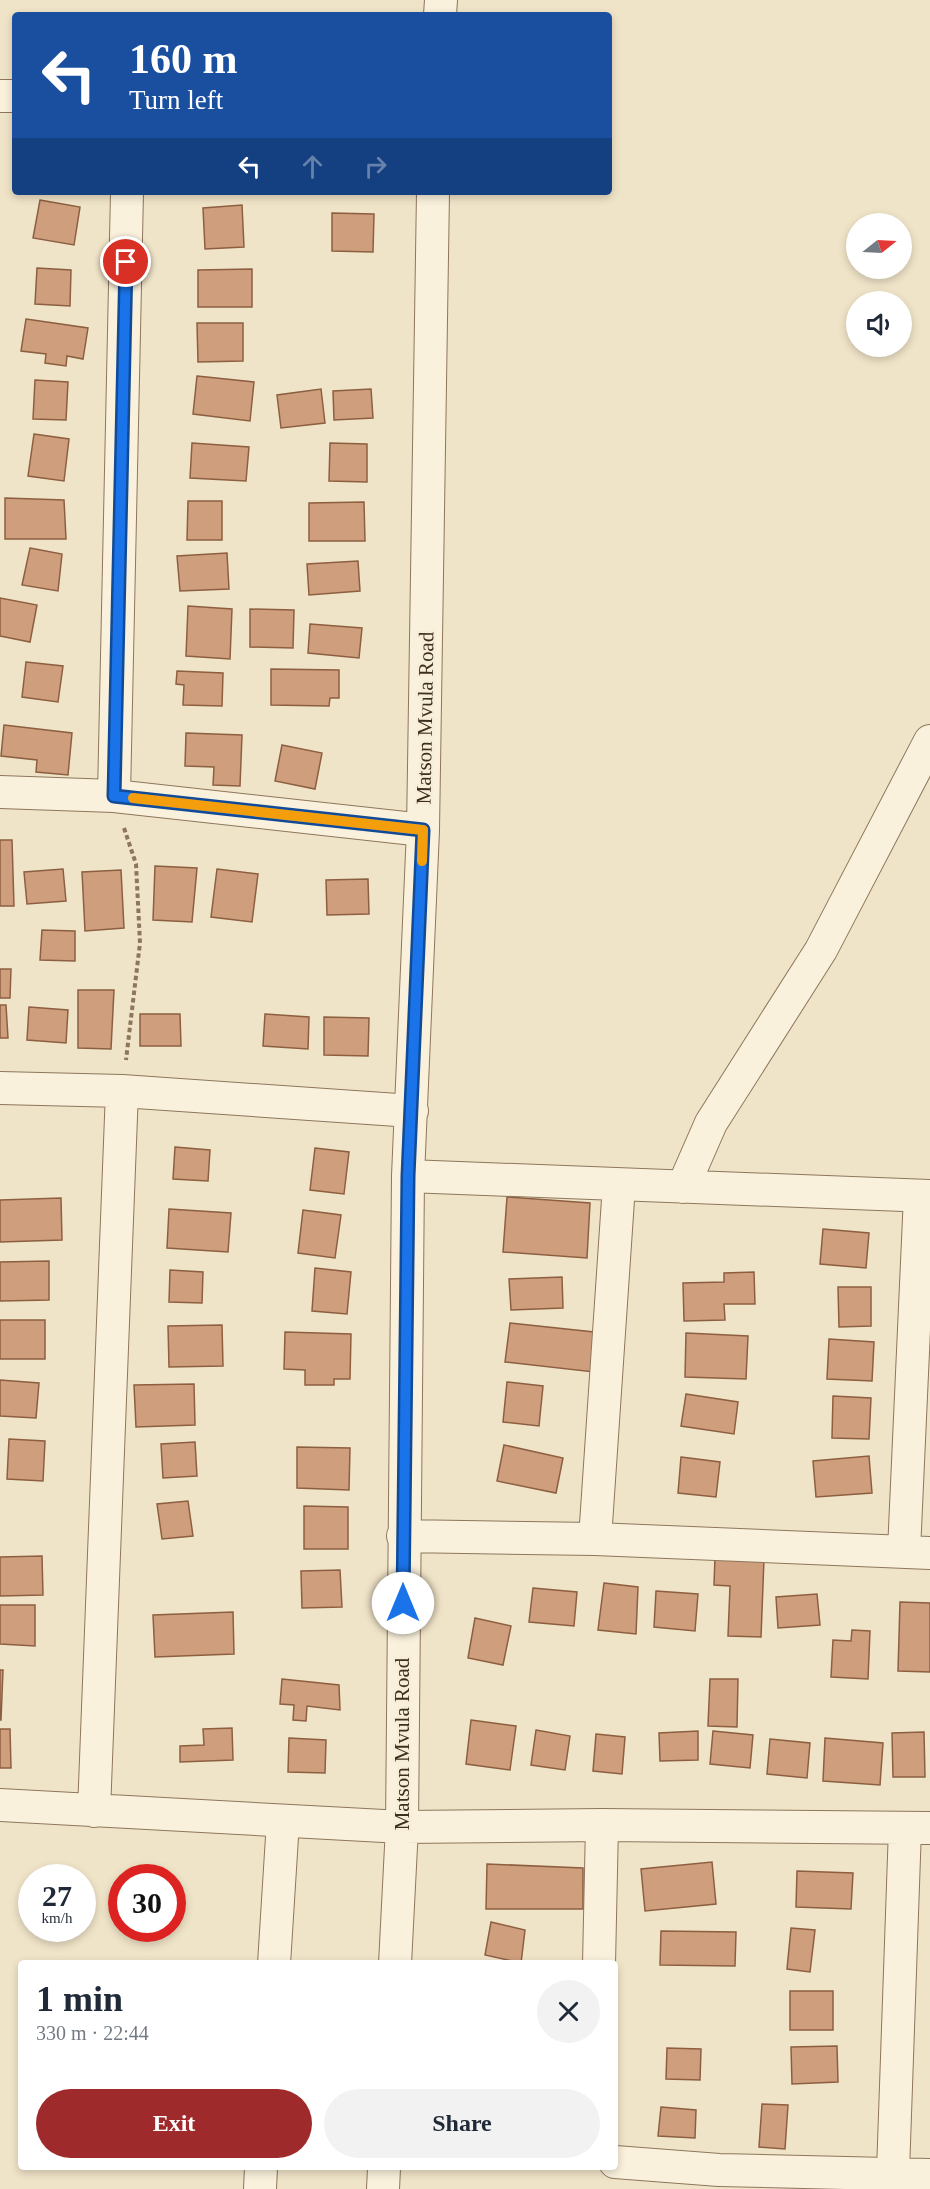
<!DOCTYPE html>
<html lang="en">
<head>
<meta charset="utf-8">
<style>
  :root { --surface:#fff; --page:#f2f2f3; --text:#1f2937; --muted:#747a83; --accent:#9e2a2b }
  body { margin:0; font-family:Georgia,serif; background:var(--page); color:var(--text); height:100vh; display:flex; flex-direction:column; font-size:22px; white-space:nowrap }
  * { box-sizing:border-box; margin:0 }
  p { font-size:20px; color:var(--muted) }
  .icon { flex:none; width:33px; height:33px; fill:none; stroke:currentColor; stroke-width:2; stroke-linecap:round; stroke-linejoin:round }
  .map { position:relative; flex:1; overflow:hidden }
  .drawer { position:absolute; left:18px; top:1960px; width:600px; height:210px; display:flex; flex-direction:column; background:var(--surface); border-radius:6px; box-shadow:0 3px 9px #0003 }
  .drawer>* { flex:none }
  .guide { position:absolute; left:12px; top:12px; width:600px; height:183px; border-radius:6px; box-shadow:0 3px 9px #0003; background:#1a4fa0; color:#fff; overflow:hidden }
  .needle { width:39px; rotate:72deg }
  .fabs { position:absolute; left:846px; top:213px; display:grid; gap:12px }
  .fabs a { display:grid; place-items:center; width:66px; height:66px; border-radius:50%; background:var(--surface); box-shadow:0 3px 9px #0003; font-size:30px }
  .speed { position:absolute; left:18px; top:1864px; display:flex; gap:12px; font-size:30px; font-weight:700; text-align:center }
  .speed>* { display:grid; place-content:center; width:78px; height:78px; border-radius:50%; background:var(--surface); box-shadow:0 3px 9px #0003; line-height:1 }
  .speed small { font-size:15px; font-weight:400 }
  .speed .limit { border:9px solid #d22; background:#fff; color:#111 }
  .pin { position:absolute; display:grid; place-items:center; width:51px; height:51px; color:#fff; margin:-26px; border:3px solid #fff; border-radius:50%; box-shadow:0 2px 6px #0007 }
  .me { position:absolute; width:66px; margin:-33px; rotate:0deg; stroke-linejoin:round; filter:drop-shadow(0 0 4px #0008) }
  .turn { display:flex; align-items:center; gap:21px; height:126px; padding:0 18px; font-size:27px }
  .turn .icon { width:78px; height:78px; stroke-width:2.5 }
  .turn b { display:block; font-size:42px; line-height:51px }
  .lanes { display:flex; align-items:center; height:57px; padding:0 18px; background:#0003; justify-content:center; gap:30px; direction:ltr }
  .lanes .off { opacity:.35 }
  .round { display:grid; place-items:center; flex:none; width:63px; height:63px; border-radius:32px; background:var(--page) }
  .headline { display:flex; align-items:center; justify-content:space-between; height:102px; padding:0 18px }
  h1 { font-size:36px; font-weight:600; line-height:45px }
  .cta { display:flex; gap:12px; margin-top:auto; padding:12px 18px }
  .cta a { flex:1; height:69px; border-radius:36px; background:var(--accent); color:#fff; font-size:24px; font-weight:600; line-height:69px; text-align:center }
  .cta a+a { background:var(--page); color:var(--text) }
  .map>svg:first-child { display:block }
  .building { fill:#cf9f7d; stroke:#8d5f41; stroke-width:1.5 }
  .lines { fill:none; stroke-linecap:round; stroke-linejoin:round }
  .minor-casing { stroke:#8d765c; stroke-width:34 }
  .path { stroke:#8d765c; stroke-width:4; stroke-dasharray:4.5 3; stroke-linecap:butt }
  .minor { stroke:#faf1dc; stroke-width:32 }
  .route-casing { stroke:#114b97; stroke-width:15 }
  .route { stroke:#1a73e8; stroke-width:10 }
  .slow { stroke:#f59e0b; stroke-width:10 }
  .labels { text-anchor:middle; stroke-width:5; stroke-linejoin:round; paint-order:stroke }
  .street-label { font-size:21px; fill:#3d2e20; stroke:#f7eed8 }
</style>
</head>
<body>
<div class="map">
<svg width="930" height="2189" viewBox="0 0 930 2189">
  <rect width="100%" height="100%" fill="#f0e4c8"/>
  <path class="building" d="M332,192H380L333,194Z
    M40,200L80,207L74,245L33,238Z
    M242,205L244,247L205,249L203,208Z
    M332,213L374,214L373,252L332,251Z
    M37,268L71,270L70,306L35,304Z
    M252,269V307H198V270Z
    M26,319L88,328L83,359L67,356L66,366L45,363L46,354L21,351Z
    M197,323H243V361L198,362Z
    M197,376L254,382L250,421L193,414Z
    M35,380L68,382L66,420L33,419Z
    M321,389L325,423L281,428L277,395Z
    M371,389L373,418L334,420L333,391Z
    M34,434L69,439L64,481L28,476Z
    M192,443L249,447L246,481L190,478Z
    M330,443L367,444V482L329,481Z
    M5,498L64,500L66,539H5Z
    M188,501H222V540H187Z
    M364,502L365,541H309V503Z
    M30,548L62,554L58,591L22,585Z
    M227,553L229,589L180,591L177,556Z
    M358,561L360,591L309,595L307,564Z
    M0,598L37,605L30,642L0,636Z
    M188,606L232,609L230,659L186,656Z
    M250,609L294,610L293,648L250,647Z
    M310,624L362,628L359,658L308,653Z
    M26,662L63,666L58,702L22,697Z
    M271,669L339,670V698H330L329,706L271,705Z
    M177,671L223,673L222,706L183,705L184,685L176,684Z
    M4,725L72,733L68,775L36,772L37,760L1,756Z
    M186,733L242,735L240,786L213,785L214,767L185,766Z
    M282,745L322,753L315,789L275,781Z
    M0,840H12L14,906H0Z
    M155,866L197,868L192,922L153,920Z
    M63,869L66,901L27,904L24,872Z
    M217,869L258,874L252,922L211,917Z
    M121,870L124,928L85,931L82,872Z
    M368,879L369,914L327,915L326,880Z
    M42,930L75,931V961L40,960Z
    M0,969H11L10,998H0Z
    M78,990H114L111,1049L78,1048Z
    M0,1005H6L8,1038H0Z
    M29,1007L68,1010L66,1043L27,1040Z
    M140,1014H180L181,1046H140Z
    M265,1014L309,1017L308,1049L263,1046Z
    M324,1017L369,1018L368,1056L324,1055Z
    M175,1147L210,1150L208,1181L173,1179Z
    M315,1148L349,1152L344,1194L310,1190Z
    M507,1197L590,1203L587,1258L503,1252Z
    M61,1198L62,1240L0,1242V1200Z
    M169,1209L231,1213L228,1252L167,1248Z
    M303,1210L341,1215L335,1258L298,1253Z
    M823,1229L869,1233L866,1268L820,1264Z
    M49,1261V1300L0,1301V1262Z
    M315,1268L351,1272L347,1314L312,1311Z
    M170,1270L203,1272L202,1303L169,1302Z
    M754,1272L755,1304H724L725,1320L684,1321L683,1283L724,1282V1273Z
    M562,1277L563,1308L511,1310L509,1279Z
    M838,1287H871V1326L839,1327Z
    M0,1320H45V1359H0Z
    M510,1323L594,1332V1372L505,1362Z
    M222,1325L223,1366L169,1367L168,1326Z
    M285,1332L351,1334L350,1379H334V1385H305V1370L284,1369Z
    M686,1333L748,1336L746,1379L685,1377Z
    M829,1339L874,1342L872,1381L827,1379Z
    M0,1380L39,1383L36,1418L0,1416Z
    M507,1382L543,1386L539,1426L503,1422Z
    M194,1384L195,1425L136,1427L134,1385Z
    M686,1394L738,1402L734,1434L681,1426Z
    M833,1396L871,1398L869,1439L832,1438Z
    M9,1439L45,1441L43,1481L7,1479Z
    M195,1442L197,1476L163,1478L161,1444Z
    M504,1445L563,1458L556,1493L497,1481Z
    M297,1447L350,1448L349,1490L297,1488Z
    M869,1456L872,1493L816,1497L813,1461Z
    M681,1457L720,1462L716,1497L678,1493Z
    M188,1501L193,1536L162,1539L157,1504Z
    M304,1506L348,1507V1549H304Z
    M42,1556L43,1595L0,1596V1557Z
    M715,1557L764,1559L761,1637L728,1636L730,1586L714,1585Z
    M340,1570L342,1607L302,1608L301,1571Z
    M604,1583L638,1587L636,1634L598,1630Z
    M533,1588L577,1592L574,1626L529,1622Z
    M656,1591L698,1594L695,1631L654,1627Z
    M817,1594L820,1625L778,1628L776,1597Z
    M900,1602L930,1603V1672L898,1671Z
    M0,1605H35V1646L0,1644Z
    M233,1612L234,1654L155,1657L153,1615Z
    M475,1618L511,1626L503,1665L468,1658Z
    M852,1630L870,1631L868,1679L831,1677L833,1640L851,1641Z
    M0,1670H3L1,1720H0Z
    M282,1679L339,1685L340,1710L307,1706L306,1721L293,1720L294,1705L280,1704Z
    M710,1679H738L737,1727L708,1726Z
    M471,1720L516,1726L510,1770L466,1764Z
    M232,1728L233,1760L180,1762V1746L204,1745L203,1729Z
    M0,1729H10L11,1768H0Z
    M536,1730L570,1736L565,1770L531,1765Z
    M698,1731V1760L660,1761L659,1733Z
    M713,1731L753,1735L750,1768L710,1764Z
    M924,1732L925,1777H893L892,1733Z
    M596,1734L625,1737L622,1774L593,1771Z
    M289,1738L326,1740L325,1773L288,1772Z
    M825,1738L883,1743L880,1785L823,1781Z
    M770,1739L810,1743L807,1778L767,1774Z
    M712,1862L716,1904L645,1911L641,1869Z
    M487,1864L583,1868V1909H486Z
    M797,1871L853,1873L851,1909L796,1907Z
    M491,1922L525,1930L521,1963L485,1955Z
    M791,1928L815,1930L810,1972L787,1969Z
    M661,1931L736,1932L735,1966L660,1965Z
    M790,1991H833V2030H790Z
    M837,2046L838,2082L792,2084L791,2047Z
    M667,2048L701,2049L700,2080L666,2079Z
    M762,2104L788,2105L785,2149L759,2147Z
    M661,2107L696,2110L695,2138L658,2136Z"/>
  <g class="lines">
    <g class="minor-casing">
      <path id="minor" d="M440,15L441,0
        M0,96H15
        M0,792L114,796L423,830
        M114,796L127,192
        M0,1088L122,1091L412,1111
        M408,1176L930,1196
        M683,1187L711,1123L821,950L930,741
        M403,1536L595,1539L930,1553
        M595,1539L619,1185
        M904,1551L920,1196
        M0,1805L402,1827L602,1825L930,1828
        M94,1811L122,1091
        M274,1964L283,1821
        M395,1964L402,1827L408,1176L423,830L433,192
        M599,1964L602,1825
        M615,2162L719,2170L930,2175
        M893,2172L905,1828
        M260,2189L261,2168
        M383,2189L384,2168"/>
    </g>
    <path class="path" d="M124,828L136,864L140,943L126,1060"/>
    <use href="#minor" class="minor"/>
  </g>
  <g class="lines">
    <g class="route-casing">
      <path id="route" d="M126,262L114,796L423,830L408,1176L403,1603"/>
    </g>
    <use href="#route" class="route"/>
    <path class="slow" d="M133,798L423,830L422,861"/>
  </g>
  <g class="labels">
    <g class="street-label">
      <text transform="translate(425 718) rotate(-89)" y="7">Matson Mvula Road</text>
      <text transform="translate(402 1744) rotate(-90)" y="7">Matson Mvula Road</text>
    </g>
  </g>
</svg>
<div class="fabs">
<a><svg class="needle" viewBox="-14 -14 28 28"><path d="M0-13l5 13h-10z" fill="#e53935"/><path d="M0 13l5-13h-10z" fill="#747a83"/></svg></a>
<a><svg class="icon" aria-label="sound" viewBox="0 0 24 24"><path d="M4 9h4l5-4v14l-5-4H4zM17 9q2 3 0 6"/></svg></a>
</div>
<div class="speed"><div>27<small>km/h</small></div><div class="limit">30</div></div>
<div class="pin" style="left:126px;top:262px;background:#d93025"><svg class="icon" aria-label="arrive" viewBox="0 0 24 24"><path d="M6 21V4h12l-3 4 3 4H6"/></svg></div>
<svg class="me" style="left:403px;top:1603px" viewBox="-20 -20 40 40"><circle r="19" fill="#fff"/><path d="M0-13L10 11 0 6-10 11z" fill="#1a73e8"/></svg>
<div class="guide">
<div class="turn"><svg class="icon" aria-label="left" viewBox="0 0 24 24"><path d="M17 20v-9H6M10 6l-5 5 5 5"/></svg><div><b>160 m</b>Turn left</div></div>
<div class="lanes"><svg class="icon" aria-label="left" viewBox="0 0 24 24"><path d="M17 20v-9H6M10 6l-5 5 5 5"/></svg><svg class="icon off" aria-label="ahead" viewBox="0 0 24 24"><path d="M12 20V5M6 11l6-6 6 6"/></svg><svg class="icon off" aria-label="right" viewBox="0 0 24 24"><path d="M7 20v-9h11M14 6l5 5-5 5"/></svg></div>
</div>
<section class="drawer">
<div class="headline"><div><h1>1 min</h1><p>330 m · 22:44</p></div><a class="round"><svg class="icon" aria-label="close" viewBox="0 0 24 24"><path d="M6 6l12 12M18 6L6 18"/></svg></a></div>
<div class="cta"><a>Exit</a><a>Share</a></div>
</section>
</div>
</body>
</html>
